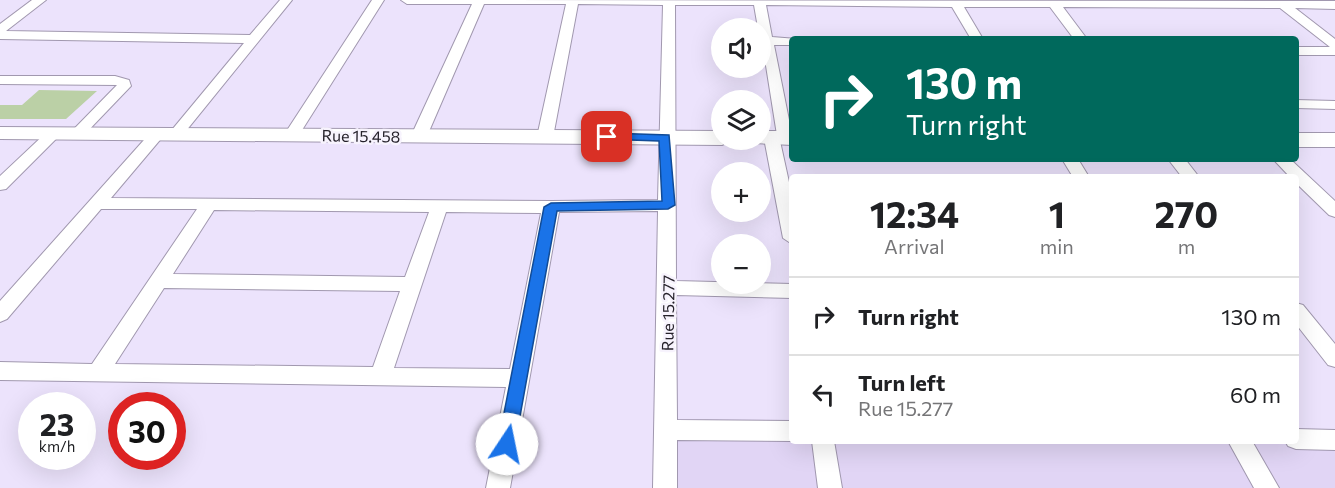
<!DOCTYPE html>
<html lang="en">
<head>
<meta charset="utf-8">
<style>
  :root { --surface:#fff; --page:#f6f6f6; --text:#202124; --muted:#757577; --line:#e0e0e0 }
  body { margin:0; font-family:Commissioner,sans-serif; background:var(--page); color:var(--text); height:100vh; display:flex; flex-direction:column; font-size:22px; white-space:nowrap }
  * { box-sizing:border-box; margin:0 }
  p { font-size:20px; color:var(--muted) }
  .icon { flex:none; width:33px; height:33px; fill:none; stroke:currentColor; stroke-width:2; stroke-linecap:round; stroke-linejoin:round }
  .map { position:relative; flex:1; overflow:hidden }
  .details { position:absolute; left:789px; top:174px; width:510px; height:270px; display:flex; flex-direction:column; background:var(--surface); border-radius:6px; box-shadow:0 6px 24px #0002 }
  .details>* { flex:none }
  .banner { position:absolute; left:789px; top:36px; width:510px; height:126px; border-radius:6px; box-shadow:0 6px 24px #0002; background:#00695c; color:#fff; overflow:hidden }
  .tools { position:absolute; left:711px; top:18px; display:grid; gap:12px }
  .tools a { display:grid; place-items:center; width:60px; height:60px; border-radius:50%; background:var(--surface); box-shadow:0 6px 24px #0002; font-size:30px }
  .speed { position:absolute; left:18px; top:392px; display:flex; gap:12px; font-size:30px; font-weight:700; text-align:center }
  .speed>* { display:grid; place-content:center; width:78px; height:78px; border-radius:50%; background:var(--surface); box-shadow:0 6px 24px #0002; line-height:1 }
  .speed small { font-size:15px; font-weight:400 }
  .speed .limit { border:9px solid #d22; background:#fff; color:#111 }
  .pin { position:absolute; display:grid; place-items:center; width:51px; height:51px; color:#fff; margin:-26px; border-radius:12px; box-shadow:0 3px 9px #0006 }
  .me { position:absolute; width:66px; margin:-33px; rotate:11deg; stroke-linejoin:round; filter:drop-shadow(0 0 4px #0008) }
  .turn { display:flex; align-items:center; gap:21px; height:126px; padding:0 18px; font-size:27px }
  .turn .icon { width:78px; height:78px; stroke-width:2.5 }
  .turn b { display:block; font-size:42px; line-height:51px }
  .eta { display:flex; justify-content:space-evenly; align-items:center; height:102px; text-align:center }
  .eta b { font-size:36px; font-weight:700; line-height:42px }
  ul { padding:0; list-style:none }
  li { display:flex; align-items:center; gap:18px; height:78px; padding:0 18px; border-top:2px solid var(--line) }
  li div { flex:1 }
  li b { display:block; font-size:22px }
  li em { font-style:normal }
  .map>svg:first-child { display:block }
  .built { fill:#e1d5f5 }
  .green { fill:#bbd0a6 }
  .lines { fill:none; stroke-linecap:round; stroke-linejoin:round }
  .minor-casing { stroke:#a198af; stroke-width:2 }
  .secondary-casing { stroke:#a198af; stroke-width:2 }
  .minor { fill:#fff; fill-rule:evenodd }
  .secondary { fill:#fff; fill-rule:evenodd }
  .route { fill:#1a73e8; stroke:#114b97; stroke-width:1.5 }
  .labels { text-anchor:middle; stroke-width:5; stroke-linejoin:round; paint-order:stroke }
  .street-label { font-size:16px; fill:#25212a; stroke:#f7f3fd }
</style>
</head>
<body>
<div class="map">
<svg width="1335" height="488" viewBox="0 0 1335 488">
  <rect width="100%" height="100%" fill="#ece3fc"/>
  <path class="built" d="M675,419L792,420V441H1227L1335,446V488H676Z"/>
  <path class="green" d="M39,90L97,91L66,119H0V105H22Z"/>
  <g class="lines">
    <g class="minor-casing">
      <path id="minor" d="M32,0H46L6,31L250,35L280,0H292L181,137L176,139L168,134L171,131L244,43L0,39V24Z
        M372,0H384L297,138H287L284,135Z
        M401,0L1335,1V9L1295,8L1335,39V55H1296V47H1330L1280,8L1063,7L1087,39H1074L1050,7H964L983,39H971L952,7L766,5L772,37L797,39H792V45H774L792,135L790,141H780L792,196V244L783,238L764,138L767,135H777L760,28H758L754,5H675L676,281L792,284V298L676,295L677,420L792,421V441L677,440V488H653L658,211L559,212L510,488H486L506,387L0,380V362L92,364L197,209H101L7,319L0,322V301L152,131H162L165,134L111,198L551,201L658,200L663,5L578,4L553,137L545,142L537,137L566,4H484L427,136L419,141L411,136L472,4H407ZM214,210L429,212L405,277L173,274ZM446,212L541,213L510,369L394,368ZM164,288L400,291L373,367L115,364Z
        M0,76H115L129,80L131,86L83,136H73L70,133L73,130L117,85L0,84Z
        M1296,100L1335,101V109L1296,108Z
        M54,128L59,130L62,133L6,189L0,190V176L49,130Z
        M1062,159H1078L1089,177H1073Z
        M1168,159H1185L1199,177H1182Z
        M1273,159H1290L1335,201V217L1329,215L1296,183V177H1290Z
        M1296,303L1303,305L1335,344V367L1328,365L1296,324Z
        M1296,429L1335,430V450L1296,449L1288,446L1285,441H1296Z
        M812,441H834L842,488H818Z
        M1228,441H1252L1279,488H1254Z"/>
    </g>
    <g class="secondary-casing">
      <path id="secondary" d="M0,127L722,131V140H732L722,145L0,139Z
        M760,131H792V145L752,143L750,140H760Z
        M1296,133H1335V147H1296Z"/>
    </g>
    <use href="#minor" class="minor"/>
    <use href="#secondary" class="secondary"/>
  </g>
  <path class="route" d="M607,133L669,135L675,205L668,209L557,211L515,444L513,450L507,452L500,450L498,444L544,207L551,203L662,201L659,141L602,139L601,137Z"/>
  <g class="labels">
    <g class="street-label">
      <text transform="translate(361 136) rotate(1)" y="6">Rue 15.458</text>
      <text transform="translate(668 313) rotate(-89)" y="6">Rue 15.277</text>
    </g>
  </g>
</svg>
<div class="tools">
<a><svg class="icon" aria-label="sound" viewBox="0 0 24 24"><path d="M4 9h4l5-4v14l-5-4H4zM17 9q2 3 0 6"/></svg></a>
<a><svg class="icon" aria-label="layers" viewBox="0 0 24 24"><path d="M12 4l9 5-9 5-9-5zM3 14l9 5 9-5"/></svg></a>
<a>+</a>
<a>−</a>
</div>
<div class="speed"><div>23<small>km/h</small></div><div class="limit">30</div></div>
<div class="pin" style="left:607px;top:137px;background:#d93025"><svg class="icon" aria-label="arrive" viewBox="0 0 24 24"><path d="M6 21V4h12l-3 4 3 4H6"/></svg></div>
<svg class="me" style="left:507px;top:444px" viewBox="-20 -20 40 40"><circle r="19" fill="#fff"/><path d="M0-13L10 11 0 6-10 11z" fill="#1a73e8"/></svg>
<div class="banner">
<div class="turn"><svg class="icon" aria-label="right" viewBox="0 0 24 24"><path d="M7 20v-9h11M14 6l5 5-5 5"/></svg><div><b>130 m</b>Turn right</div></div>
</div>
<section class="details">
<div class="eta">
<div><b>12:34</b><p>Arrival</p></div>
<div><b>1</b><p>min</p></div>
<div><b>270</b><p>m</p></div>
</div>
<ul>
<li><svg class="icon" aria-label="right" viewBox="0 0 24 24"><path d="M7 20v-9h11M14 6l5 5-5 5"/></svg><div><b>Turn right</b></div><em>130 m</em></li>
<li><svg class="icon" aria-label="left" viewBox="0 0 24 24"><path d="M17 20v-9H6M10 6l-5 5 5 5"/></svg><div><b>Turn left</b><p>Rue 15.277</p></div><em>60 m</em></li>
</ul>
</section>
</div>
</body>
</html>
